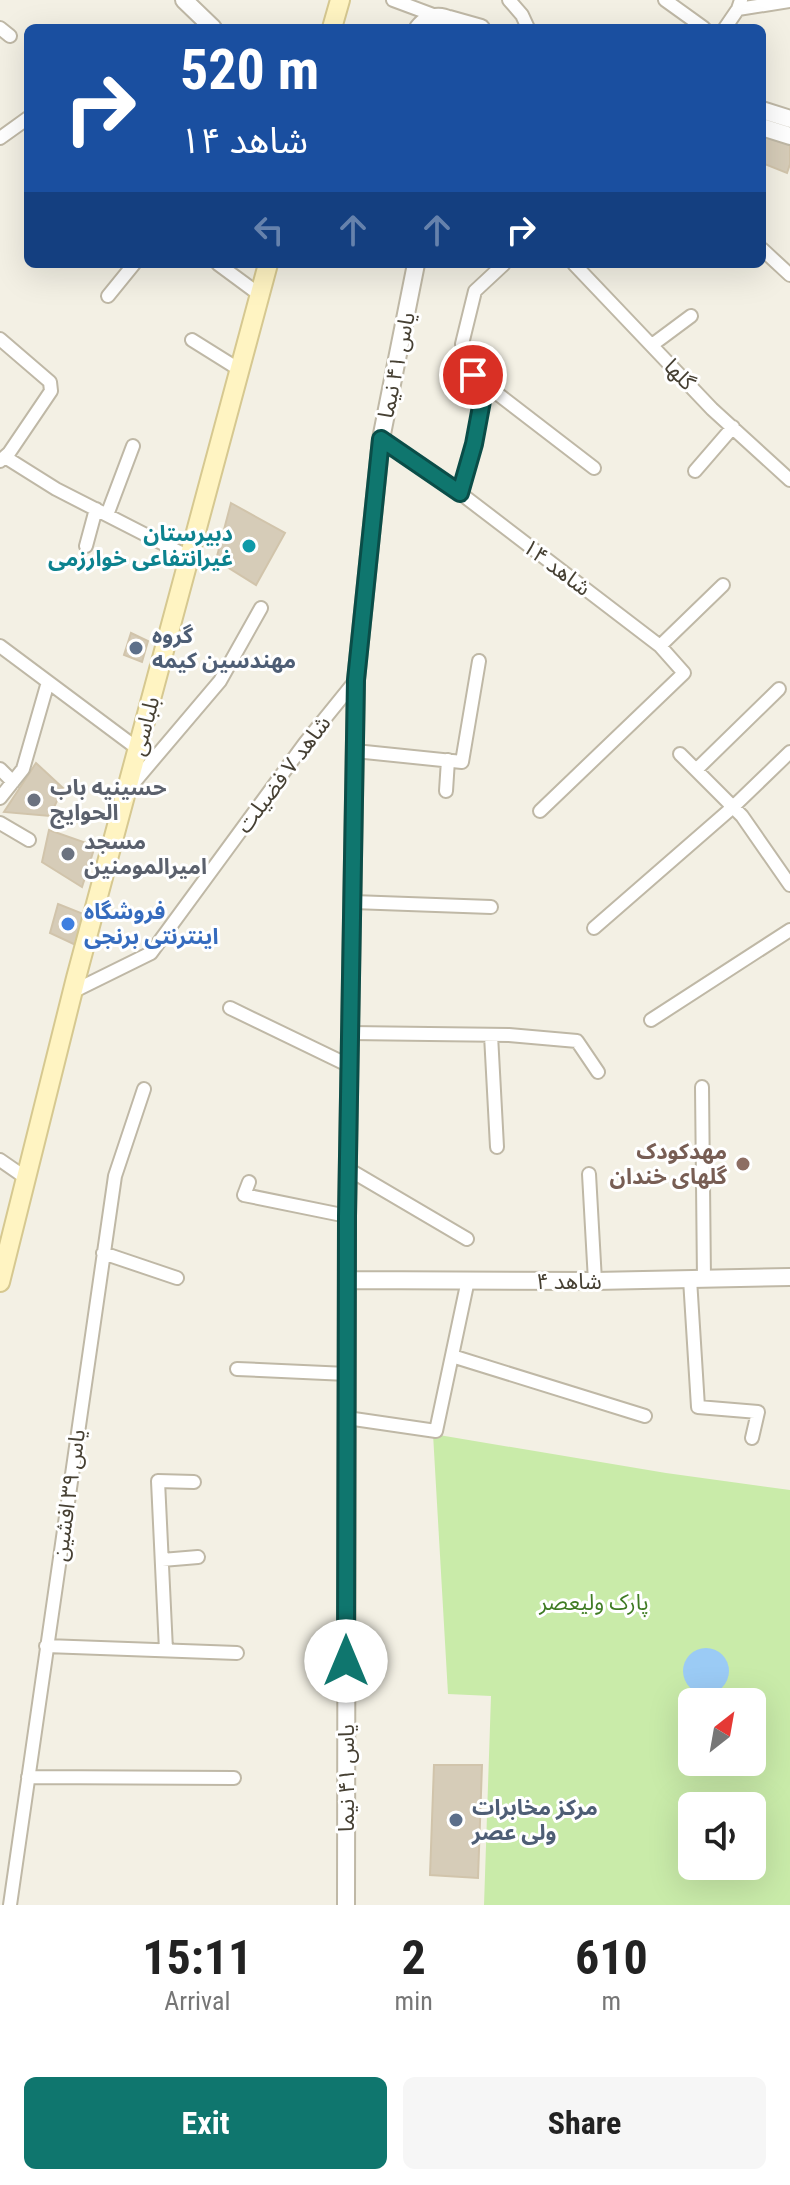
<!DOCTYPE html>
<html lang="en">
<head>
<meta charset="utf-8">
<style>
  :root { --surface:#fff; --page:#f6f6f6; --text:#222; --muted:#767676; --accent:#0f766e }
  body { margin:0; font-family:"Roboto Condensed","Noto Sans Arabic",sans-serif; background:var(--page); color:var(--text); height:100vh; display:flex; flex-direction:column; font-size:30px; white-space:nowrap }
  * { box-sizing:border-box; margin:0 }
  p { font-size:26px; color:var(--muted) }
  .icon { flex:none; width:44px; height:44px; fill:none; stroke:currentColor; stroke-width:2; stroke-linecap:round; stroke-linejoin:round }
  .map { position:relative; height:1905px; overflow:hidden }
  .sheet { display:flex; flex-direction:column; background:var(--surface); flex:1 }
  .sheet>* { flex:none }
  .hud { position:absolute; left:24px; top:24px; width:742px; height:244px; border-radius:12px; box-shadow:0 8px 32px #0002; background:#1a4fa0; color:#fff; overflow:hidden }
  .needle { width:52px; rotate:31deg }
  .controls { position:absolute; left:678px; top:1688px; display:grid; gap:16px }
  .controls a { display:grid; place-items:center; width:88px; height:88px; border-radius:12px; background:var(--surface); box-shadow:0 8px 32px #0002; font-size:40px }
  .pin { position:absolute; display:grid; place-items:center; width:68px; height:68px; color:#fff; margin:-34px; border:4px solid #fff; border-radius:50%; box-shadow:0 2px 8px #0007 }
  .me { position:absolute; width:88px; margin:-44px; rotate:0deg; stroke-linejoin:round; filter:drop-shadow(0 0 6px #0008) }
  .turn { display:flex; align-items:center; gap:28px; height:168px; padding:0 24px; font-size:36px }
  .turn .icon { width:104px; height:104px; stroke-width:2.5 }
  .turn b { display:block; font-size:56px; line-height:68px }
  .lanes { display:flex; align-items:center; height:76px; padding:0 24px; background:#0003; justify-content:center; gap:40px; direction:ltr }
  .lanes .off { opacity:.35 }
  .eta { display:flex; justify-content:space-evenly; align-items:center; height:136px; text-align:center }
  .eta b { font-size:48px; font-weight:700; line-height:56px }
  .action { display:flex; gap:16px; margin-top:auto; padding:16px 24px }
  .action a { flex:1; height:92px; border-radius:12px; background:var(--accent); color:#fff; font-size:32px; font-weight:700; line-height:92px; text-align:center }
  .action a+a { background:var(--page); color:var(--text) }
  .map>svg:first-child { display:block }
  .green { fill:#c9eba9; fill-rule:evenodd }
  .water { fill:#9bcbf5 }
  .building { fill:#d6ccb8; stroke:#d1c4ab; stroke-width:2 }
  .lines { fill:none; stroke-linecap:round; stroke-linejoin:round }
  .minor-casing { stroke:#bfb8a6; stroke-width:16 }
  .tertiary-casing { stroke:#bfb8a6; stroke-width:20 }
  .secondary-casing { stroke:#d6c890; stroke-width:22 }
  .minor { stroke:#fff; stroke-width:12 }
  .tertiary { stroke:#fff; stroke-width:16 }
  .secondary { stroke:#fff4c2; stroke-width:18 }
  .route-casing { stroke:#0a4d48; stroke-width:20 }
  .route { stroke:#0f766e; stroke-width:14 }
  .culture-dot { fill:#0f9aa8; stroke:#fff; stroke-width:3 }
  .service-dot { fill:#5c6f8a; stroke:#fff; stroke-width:3 }
  .worship-dot { fill:#6b7280; stroke:#fff; stroke-width:3 }
  .shop-dot { fill:#3f7fe0; stroke:#fff; stroke-width:3 }
  .education-dot { fill:#8d6e63; stroke:#fff; stroke-width:3 }
  .labels { text-anchor:middle; stroke-width:6; stroke-linejoin:round; paint-order:stroke }
  .street-label { font-size:22px; fill:#464033; stroke:#fff }
  .culture-label { font-size:22px; font-weight:bold; fill:#0d838f; stroke:#fff; text-anchor:end }
  .service-label { font-size:22px; font-weight:bold; fill:#4e5e75; stroke:#fff; text-anchor:start }
  .worship-label { font-size:22px; font-weight:bold; fill:#5b616d; stroke:#fff; text-anchor:start }
  .shop-label { font-size:22px; font-weight:bold; fill:#366cbe; stroke:#fff; text-anchor:start }
  .education-label { font-size:22px; font-weight:bold; fill:#785e54; stroke:#fff; text-anchor:end }
  .park-label { font-size:22px; fill:#3f7b23; stroke:#fff }
</style>
</head>
<body>
<div class="map">
<svg width="790" height="1905" viewBox="0 0 790 1905">
  <rect width="100%" height="100%" fill="#f3f0e4"/>
  <path class="green" d="M433,1434L666,1473L790,1490V1905H484L491,1696L448,1694ZM692,1702H752V1762H692ZM692,1806H752V1866H692Z"/>
  <path class="water" d="M683 1671a23 23 0 1 1 46 0a23 23 0 1 1-46 0Z"/>
  <path class="building" d="M762,132L790,141V164L787,173L762,163Z
    M231,503L285,533L256,585L216,560Z
    M131,633L148,641L142,662L124,655Z
    M36,763L63,788L50,816L4,812Z
    M49,830L95,846L82,887L42,862Z
    M58,904L86,915L78,946L50,933Z
    M434,1765H482L478,1878L430,1875Z"/>
  <g class="lines">
    <g class="minor-casing">
      <path id="minor" d="M393,0L436,16
        M509,0L522,15L528,28
        M665,0L704,28
        M738,9L790,1
        M0,28L10,36
        M725,28L738,9L741,0
        M0,138L28,118
        M762,249L790,275
        M218,264L260,295
        M574,264L712,409L790,480
        M108,296L134,264
        M0,339L50,382L51,391L9,453L0,461
        M192,340L240,370
        M652,345L691,316
        M473,375L594,468
        M381,439L460,493L660,646L723,585
        M5,457L56,489L189,557
        M695,471L733,427
        M460,493L474,444L482,401L462,344L475,291L504,264
        M107,515L133,446
        M86,546L96,509
        M0,646L138,749
        M355,751L462,762L479,661
        M680,754L742,816L790,885
        M0,769L13,782
        M696,770L779,689
        M131,786L220,681L261,608
        M446,791L448,760
        M0,798L23,769L48,682
        M540,811L684,673L660,646
        M0,823L29,840
        M353,902L491,907
        M594,928L733,807L790,752
        M72,992L151,953L305,743L356,680
        M230,1008L350,1066
        M651,1020L790,930
        M350,1033L509,1035L577,1041L598,1072
        M491,1035L497,1147
        M702,1087L704,1279
        M0,1160L26,1178
        M348,1169L467,1239
        M589,1174L595,1281
        M249,1182L244,1195L347,1216
        M103,1253L177,1278
        M690,1279L698,1407L758,1412L752,1438
        M452,1356L645,1416
        M237,1369L347,1374
        M347,1418L436,1431L468,1280
        M162,1560L198,1557
        M46,1646L237,1653
        M166,1650L158,1481L194,1482
        M28,1777L234,1778
        M10,1905L115,1176L144,1089"/>
    </g>
    <g class="tertiary-casing">
      <path id="tertiary" d="M184,0L213,28
        M449,19L481,28
        M418,28C430,13 447,13 458,28
        M762,110L790,119
        M762,127L790,136
        M347,1280L595,1281L790,1277
        M346,1905L347,1216L356,680L381,439L416,264"/>
    </g>
    <g class="secondary-casing">
      <path id="secondary" d="M332,28L340,0
        M0,1282L76,978L268,264"/>
    </g>
    <use href="#minor" class="minor"/>
    <use href="#tertiary" class="tertiary"/>
    <use href="#secondary" class="secondary"/>
  </g>
  <g class="lines">
    <g class="route-casing">
      <path id="route" d="M346,1661L347,1216L356,680L381,439L460,493L474,444L482,401L473,375"/>
    </g>
    <use href="#route" class="route"/>
  </g>
  <circle class="culture-dot" cx="249" cy="546" r="8"/>
  <g class="service-dot">
    <circle cx="136" cy="648" r="8"/>
    <circle cx="456" cy="1820" r="8"/>
  </g>
  <g class="worship-dot">
    <circle cx="34" cy="800" r="8"/>
    <circle cx="68" cy="854" r="8"/>
  </g>
  <circle class="shop-dot" cx="68" cy="924" r="8"/>
  <circle class="education-dot" cx="743" cy="1164" r="8"/>
  <g class="labels">
    <g class="street-label">
      <text transform="translate(396 365) rotate(-78)" y="8">یاس ۴۱ نیما</text>
      <text transform="translate(680 374) rotate(46)" y="8">گلها</text>
      <text transform="translate(557 567) rotate(37)" y="8">شاهد ۱۴</text>
      <text transform="translate(144 726) rotate(-75)" y="8">بلباسی</text>
      <text transform="translate(283 774) rotate(-53)" y="8">شاهد ۷ فضیلت</text>
      <text x="569" y="1289">شاهد ۴</text>
      <text transform="translate(68 1495) rotate(-82)" y="8">یاس ۳۹ افشین</text>
      <text transform="translate(346 1778) rotate(-90)" y="8">یاس ۴۱ نیما</text>
    </g>
    <g class="culture-label">
      <text x="233" y="541">دبیرستان<tspan x="233" dy="25">غیرانتفاعی خوارزمی</tspan></text>
    </g>
    <g class="service-label">
      <text x="152" y="643">گروه<tspan x="152" dy="25">مهندسین کیمه</tspan></text>
      <text x="472" y="1815">مرکز مخابرات<tspan x="472" dy="25">ولی عصر</tspan></text>
    </g>
    <g class="worship-label">
      <text x="50" y="795">حسینیه باب<tspan x="50" dy="25">الحوایج</tspan></text>
      <text x="84" y="849">مسجد<tspan x="84" dy="25">امیرالمومنین</tspan></text>
    </g>
    <g class="shop-label">
      <text x="84" y="919">فروشگاه<tspan x="84" dy="25">اینترنتی برنجی</tspan></text>
    </g>
    <g class="education-label">
      <text x="727" y="1159">مهدکودک<tspan x="727" dy="25">گلهای خندان</tspan></text>
    </g>
    <g class="park-label">
      <text x="594" y="1610">پارک ولیعصر</text>
    </g>
  </g>
</svg>
<div class="controls">
<a><svg class="needle" viewBox="-14 -14 28 28"><path d="M0-13l5 13h-10z" fill="#e53935"/><path d="M0 13l5-13h-10z" fill="#767676"/></svg></a>
<a><svg class="icon" aria-label="sound" viewBox="0 0 24 24"><path d="M4 9h4l5-4v14l-5-4H4zM17 9q2 3 0 6"/></svg></a>
</div>
<div class="pin" style="left:473px;top:375px;background:#d93025"><svg class="icon" aria-label="arrive" viewBox="0 0 24 24"><path d="M6 21V4h12l-3 4 3 4H6"/></svg></div>
<svg class="me" style="left:346px;top:1661px" viewBox="-20 -20 40 40"><circle r="19" fill="#fff"/><path d="M0-13L10 11 0 6-10 11z" fill="#0f766e"/></svg>
<div class="hud">
<div class="turn"><svg class="icon" aria-label="right" viewBox="0 0 24 24"><path d="M7 20v-9h11M14 6l5 5-5 5"/></svg><div><b>520 m</b>شاهد ۱۴</div></div>
<div class="lanes"><svg class="icon off" aria-label="left" viewBox="0 0 24 24"><path d="M17 20v-9H6M10 6l-5 5 5 5"/></svg><svg class="icon off" aria-label="ahead" viewBox="0 0 24 24"><path d="M12 20V5M6 11l6-6 6 6"/></svg><svg class="icon off" aria-label="ahead" viewBox="0 0 24 24"><path d="M12 20V5M6 11l6-6 6 6"/></svg><svg class="icon" aria-label="right" viewBox="0 0 24 24"><path d="M7 20v-9h11M14 6l5 5-5 5"/></svg></div>
</div>
</div>
<section class="sheet">
<div class="eta">
<div><b>15:11</b><p>Arrival</p></div>
<div><b>2</b><p>min</p></div>
<div><b>610</b><p>m</p></div>
</div>
<div class="action"><a>Exit</a><a>Share</a></div>
</section>
</body>
</html>
